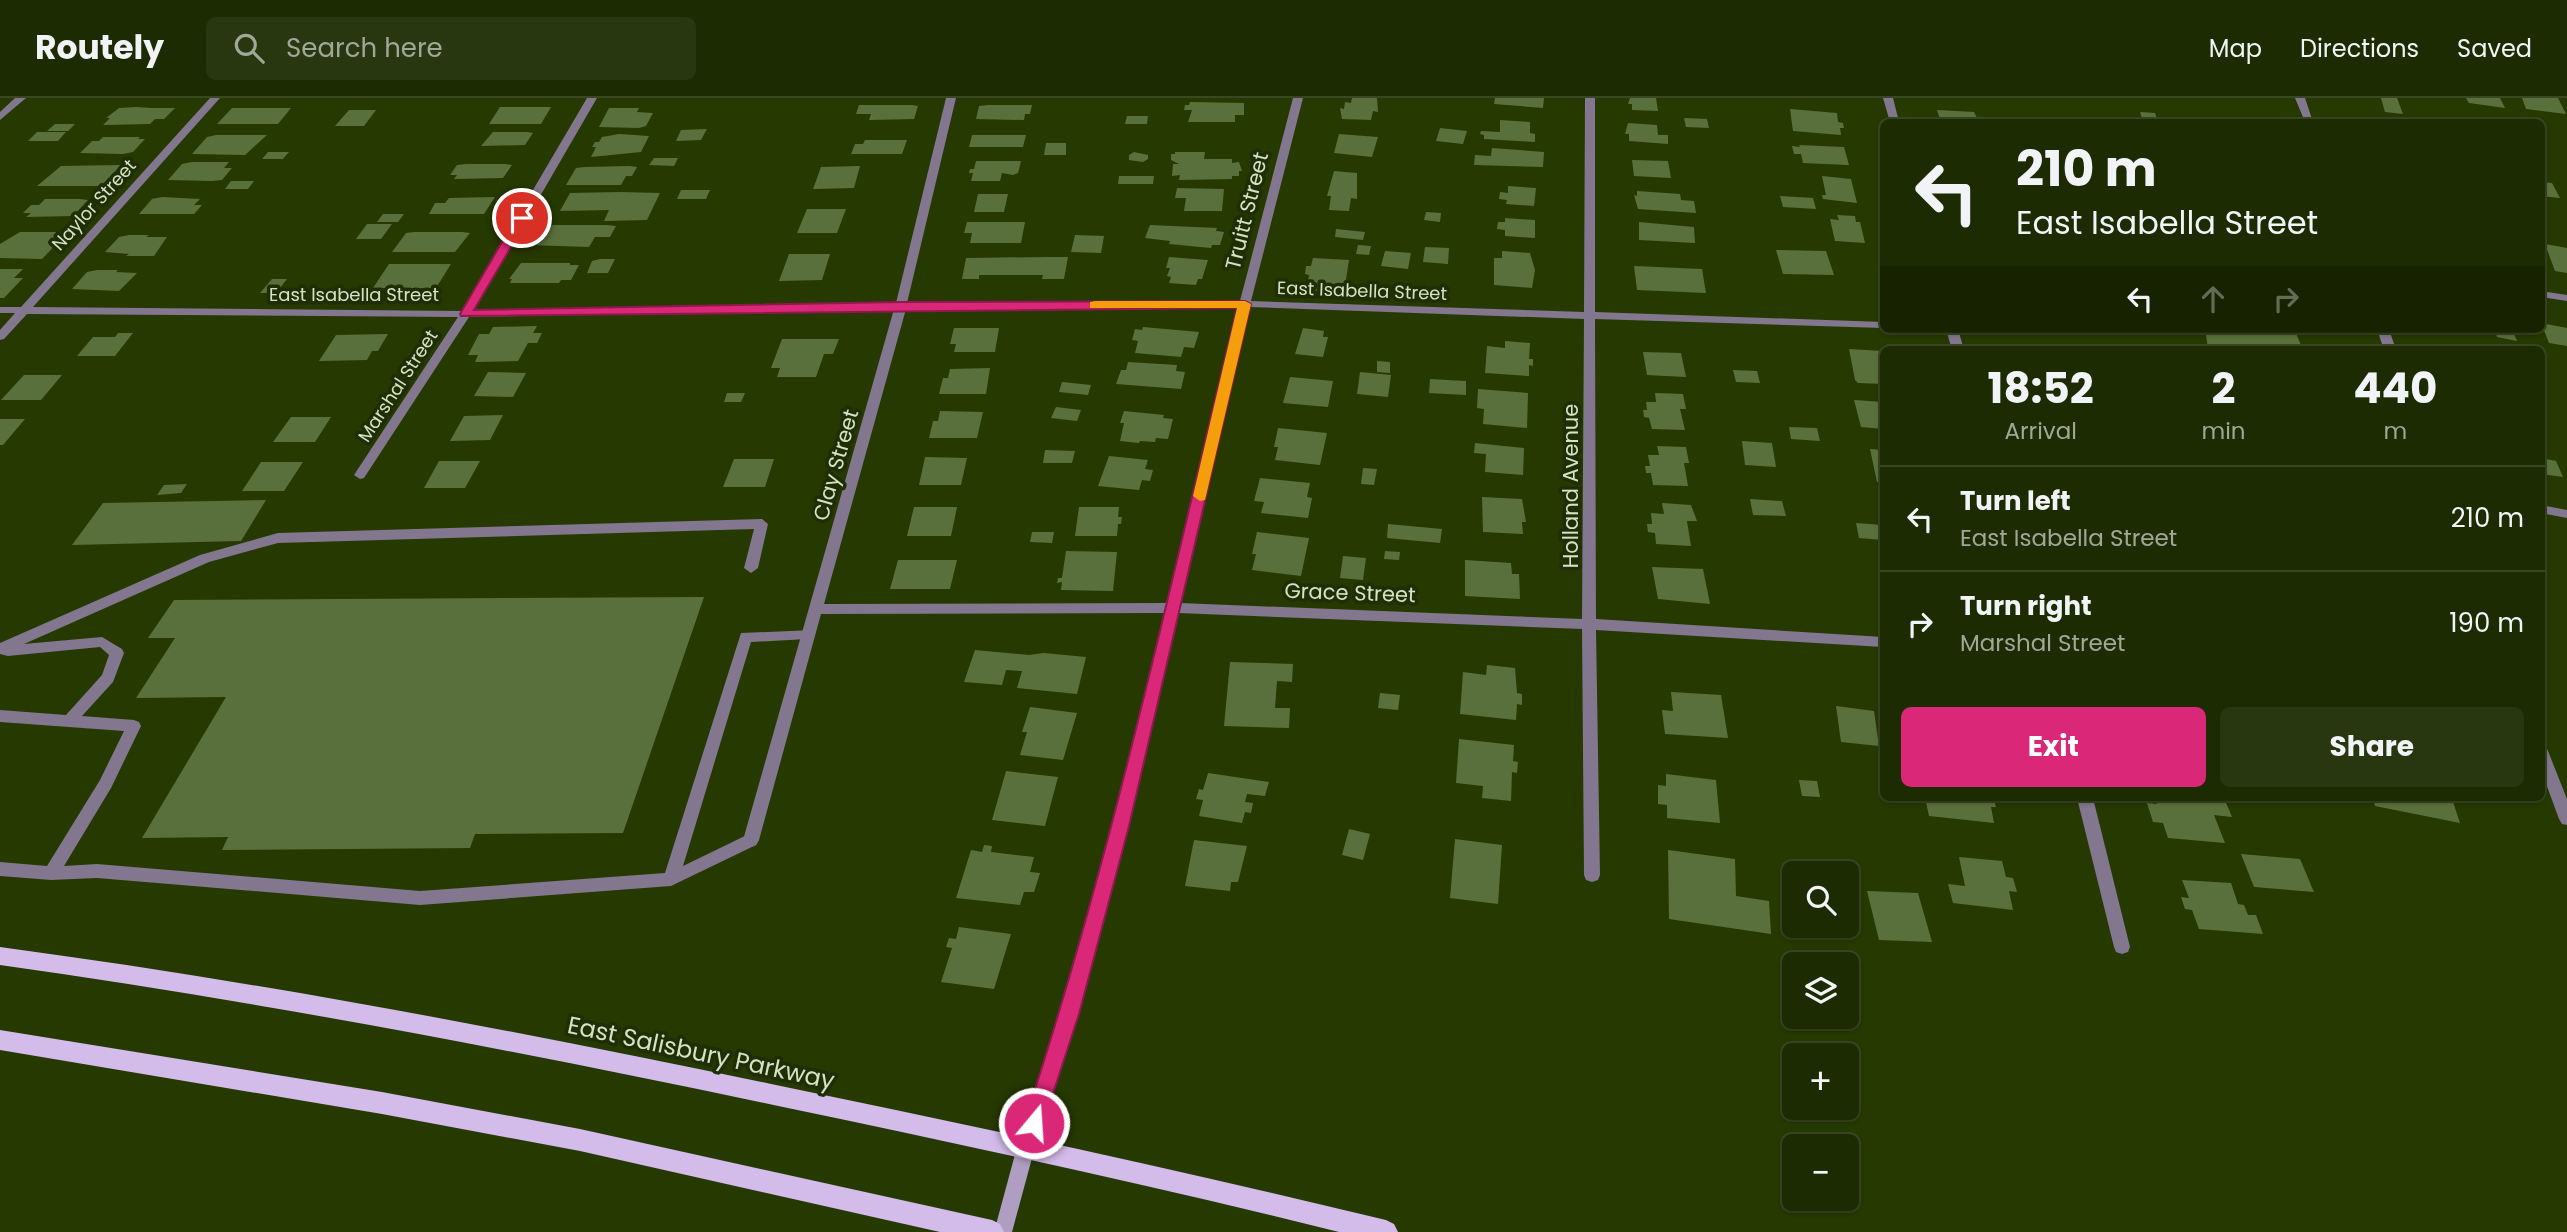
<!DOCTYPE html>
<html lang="en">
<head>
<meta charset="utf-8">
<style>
  :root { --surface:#1c2b01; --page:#293710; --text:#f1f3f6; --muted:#a0a799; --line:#3a4723; --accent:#db2777 }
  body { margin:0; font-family:Poppins,sans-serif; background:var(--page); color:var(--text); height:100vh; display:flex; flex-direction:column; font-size:26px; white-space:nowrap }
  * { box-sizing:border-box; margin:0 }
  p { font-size:23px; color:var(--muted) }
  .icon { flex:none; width:38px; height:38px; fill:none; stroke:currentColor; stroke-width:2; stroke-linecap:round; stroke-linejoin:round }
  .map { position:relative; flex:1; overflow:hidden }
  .side { position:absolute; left:1880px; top:248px; width:665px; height:455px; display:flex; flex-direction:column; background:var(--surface); border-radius:10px; box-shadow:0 2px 5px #0004,0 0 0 2px var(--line) }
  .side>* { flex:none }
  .guide { position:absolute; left:1880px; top:21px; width:665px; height:214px; border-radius:10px; box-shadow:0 2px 5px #0004,0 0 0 2px var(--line); background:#1c2b01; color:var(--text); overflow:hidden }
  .fabs { position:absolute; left:1782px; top:763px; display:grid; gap:14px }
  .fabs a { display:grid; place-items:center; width:77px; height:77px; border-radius:10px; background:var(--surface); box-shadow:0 2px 5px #0004,0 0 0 2px var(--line); font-size:35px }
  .pin { position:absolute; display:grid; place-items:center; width:60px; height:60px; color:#fff; margin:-30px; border:4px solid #fff; border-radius:50%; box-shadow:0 2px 7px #0007 }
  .me { position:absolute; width:77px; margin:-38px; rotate:18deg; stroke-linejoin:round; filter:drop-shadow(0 0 5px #0008) }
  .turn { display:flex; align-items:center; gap:24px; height:147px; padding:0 21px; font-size:32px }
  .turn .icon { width:91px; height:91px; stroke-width:2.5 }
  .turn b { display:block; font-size:49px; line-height:60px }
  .lanes { display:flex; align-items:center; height:66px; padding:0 21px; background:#0003; justify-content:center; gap:35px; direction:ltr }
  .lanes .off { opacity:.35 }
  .eta { display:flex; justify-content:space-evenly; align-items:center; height:119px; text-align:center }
  .eta b { font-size:42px; font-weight:700; line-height:49px }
  .button { display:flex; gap:14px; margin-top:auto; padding:14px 21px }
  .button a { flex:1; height:80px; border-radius:10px; background:var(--accent); color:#fff; font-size:28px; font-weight:700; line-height:80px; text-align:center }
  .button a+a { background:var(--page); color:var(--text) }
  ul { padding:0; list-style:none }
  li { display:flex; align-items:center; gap:21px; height:105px; padding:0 21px; border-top:2px solid var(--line) }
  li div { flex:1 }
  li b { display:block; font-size:26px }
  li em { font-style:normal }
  header { display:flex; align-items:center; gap:42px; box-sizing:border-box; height:98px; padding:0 35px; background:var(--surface); border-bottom:2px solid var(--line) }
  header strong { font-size:33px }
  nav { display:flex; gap:38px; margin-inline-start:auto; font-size:24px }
  .search { width:490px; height:63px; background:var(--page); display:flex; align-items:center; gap:18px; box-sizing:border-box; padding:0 24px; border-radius:10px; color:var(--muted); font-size:26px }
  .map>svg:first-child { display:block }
  .building { fill:#5a703c }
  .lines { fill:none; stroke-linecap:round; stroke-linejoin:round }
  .lane { fill:#82778e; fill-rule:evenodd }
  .street { fill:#82778e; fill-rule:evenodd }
  .secondary { fill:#b09ec2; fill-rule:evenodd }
  .primary { fill:#d3bbea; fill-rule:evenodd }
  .route { fill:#db2777; stroke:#8e194d; stroke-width:2 }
  .slow { fill:#f59e0b }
  .labels { text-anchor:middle; stroke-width:7; stroke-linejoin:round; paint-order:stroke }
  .far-street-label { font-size:18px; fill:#d4e2c5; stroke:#1f2e05 }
  .street-label { font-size:21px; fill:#d4e2c5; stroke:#1f2e05 }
  .near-street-label { font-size:24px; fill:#d4e2c5; stroke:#1f2e05 }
</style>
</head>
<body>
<header>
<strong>Routely</strong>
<div class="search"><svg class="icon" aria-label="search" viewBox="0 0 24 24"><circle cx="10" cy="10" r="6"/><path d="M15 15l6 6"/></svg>Search here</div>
<nav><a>Map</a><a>Directions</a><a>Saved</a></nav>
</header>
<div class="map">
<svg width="2567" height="1134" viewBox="0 0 2567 1134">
  <rect width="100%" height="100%" fill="#263901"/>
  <path class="building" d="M1352,0H1377L1378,14L1373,13L1371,22L1342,21L1340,10L1344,11L1345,4L1351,5Z
    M1495,0H1544L1543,10L1494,6Z
    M1630,0H1656L1658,13L1632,12V6H1628Z
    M2381,0H2397L2403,16L2385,14Z
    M2466,0H2500L2505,10L2469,5Z
    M2522,0H2558L2566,16L2526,11Z
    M1190,4L1244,5V17H1235V24H1188L1192,12H1184L1185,7H1189Z
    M859,7H912L918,8L914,21L869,22L871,16H856Z
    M988,7H1032L1030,16H1025L1024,22L976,21L979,8Z
    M136,9L152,10H175L164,21H155L150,26L103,27L110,20H106L119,10Z
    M500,9H551L541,26H489Z
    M232,10H291L278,26H217Z
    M609,10H639L637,14L653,15L646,28L639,30L599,29Z
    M1790,11L1837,15L1838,24L1843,25L1844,30H1840L1841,37L1793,33Z
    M349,12H376L364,28H335Z
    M1937,12L1974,14L1979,24H1941Z
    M2140,14L2155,15L2158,24L2143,23Z
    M1127,18H1148L1147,26H1125Z
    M1684,20L1707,21L1709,30L1686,29Z
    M1500,22L1530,24V35L1535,36V44L1484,41V37L1480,36L1481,33L1500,34Z
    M1628,25L1657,27L1658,37H1668V46L1629,43V36H1625Z
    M55,26H75L68,33H47Z
    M1440,30L1467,33L1463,46L1436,43Z
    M707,31L701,42L676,43L681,32Z
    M37,34H66L58,43H28Z
    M493,34H527L533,35L525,47L481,48Z
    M619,36L649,38L641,54L591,59L596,49H592L595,44H599L602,39Z
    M1339,36L1378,39L1372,59L1334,55Z
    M216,37H267L245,57L192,56L207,39Z
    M972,37H1026L1023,49H969Z
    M103,39H140L138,41H145L133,54L123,56L80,55L92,43H99Z
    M865,42H907L902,56H851L855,46H863Z
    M1046,45H1066V57H1044Z
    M1799,47L1844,49L1849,67L1803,65L1801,56H1794L1792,48L1800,49Z
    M1492,50L1544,54L1543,69L1474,67L1475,57L1491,58Z
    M268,54H289L283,61H262Z
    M1134,54L1148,57V61L1143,64L1129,62V57Z
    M1175,54H1205L1204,61H1232V65L1239,64L1242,73H1239V78H1232V81L1179,82L1180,77L1172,78L1173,66H1179L1171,62V56H1175Z
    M654,60H678L674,68L649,67Z
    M1632,62L1668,63L1671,80L1634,78Z
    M976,63H1021L1018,75L1013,77L1002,75L1000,83H971L973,75H969L970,71H974Z
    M192,64H229L224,70H232L222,82L212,83L168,82L182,66Z
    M466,66H505L512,67L503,80L454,81L457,77H450L457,67Z
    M121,67L101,88H37L61,68Z
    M860,68L854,90L813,91L821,69Z
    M585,69L630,68L637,69L632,78H626L621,87H566L576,70Z
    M1334,73L1357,75V101L1351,100L1349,113L1329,112L1331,98H1327Z
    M1119,78H1154L1153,86H1118Z
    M1822,78L1851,81L1857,105L1823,101L1822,97H1826Z
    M231,83H254L248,91H225Z
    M2541,84L2552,85L2560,100L2541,98Z
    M1508,88L1536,90L1534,108L1506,106L1507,102L1499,101L1500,94L1508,95Z
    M1177,90L1224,91L1222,113H1184L1186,100H1175Z
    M681,92H710L706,101H677Z
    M1637,93L1680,96L1681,102L1694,103L1696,115L1638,111L1634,97L1637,98Z
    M621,94L660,95L647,122L604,123L609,112L560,113L570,95Z
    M978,96H1008L1004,114H974Z
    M1780,98L1813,100L1816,111L1783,109Z
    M162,99L200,101L194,107H202L194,116H139L152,101Z
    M495,99L484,116H429L435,105H445L449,100Z
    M45,101H80L88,102L73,118L26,119L31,115H23L31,107H39Z
    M807,111H846L837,135H797Z
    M1426,114L1441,115L1440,124L1424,122Z
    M383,116H404L398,124H377Z
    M1837,117L1855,118L1856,124H1860L1865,145L1835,143L1830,121L1839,122Z
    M1505,120L1535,122V140L1505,138V132L1497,131L1498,124H1505Z
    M967,124H1025L1021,145H970L972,135H964Z
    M1639,124L1694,129L1695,145L1639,142Z
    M367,126H392L381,141H356Z
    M550,127H606L616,128L610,139H595L589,149L530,147L541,129Z
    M1150,127L1217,130L1216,133L1224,134L1220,147H1212L1211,150L1169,146L1170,143L1145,140Z
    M1336,131L1365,134L1363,142L1335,139Z
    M20,134H68L42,161L0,160V146Z
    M414,134H462L470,135L455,154H392L406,135Z
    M129,137H149L146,139H167L154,158H126L129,156L105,154L119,139Z
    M1075,137L1104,138L1101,155L1071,154Z
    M2545,146L2567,150V175L2555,173Z
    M1358,147L1371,148L1369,157L1356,156Z
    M1425,149L1449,150L1448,166L1423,164Z
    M1776,152L1826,153L1834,177L1783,176Z
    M1385,153L1411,155L1408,171L1381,168Z
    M1502,153L1530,155L1535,172L1532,190L1494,187V160H1502Z
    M789,156H830L822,182L779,183Z
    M1048,159H1068L1064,181H1042L1043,177H979V181H962L966,160Z
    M1169,159L1208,162L1202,181H1198L1196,187L1169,185L1171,179L1167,178L1170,170H1166Z
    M1313,160L1349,162L1345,188L1329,187L1328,193L1307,192L1309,177L1305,176L1306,168H1311Z
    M600,161H615L608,175H587L592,163Z
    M521,165H570V167H579L571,182H561L559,185H510L512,181H509Z
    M389,166H451L436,190H373Z
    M1634,168L1702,171L1706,195L1637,192Z
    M0,171H23L14,180H23L4,200H0Z
    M97,172H118L116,174L137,175L119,193L72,191L87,174Z
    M272,181H287L276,195H260Z
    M2541,225L2567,230V248L2549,245Z
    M537,228L533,235H542L537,245H528L518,263L475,264L478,257H468L479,236H489L493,229Z
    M1143,229L1199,234L1194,250L1184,249L1181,259L1135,255L1138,243L1132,242L1135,231L1142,232Z
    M954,230H999L995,254H954L956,246H950Z
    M1303,230L1324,233L1323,239H1328L1323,259L1295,256Z
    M2205,231H2304L2305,235L2295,233L2303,252L2208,250Z
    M2474,231H2512L2517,243L2497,239L2496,236Z
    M118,235H133L115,258H77L93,239H115Z
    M388,236L378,253H372L367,262L319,263L336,237Z
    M782,241H839L833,256H824L816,279H777L780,270H771Z
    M1505,243L1530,245L1529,261H1533V268L1529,267V278L1485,275L1487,248L1505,250Z
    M1849,251L1883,253V286L1858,285L1855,282Z
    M1643,254L1681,255L1686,279L1647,277Z
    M1377,263L1390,264V275L1377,274Z
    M1128,264L1177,267L1176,273L1185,274L1181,291L1116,286L1121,272H1126Z
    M990,270L986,296H939L943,280H948L950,271Z
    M1733,272L1757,273L1760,285L1736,284Z
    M488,274L526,275L513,299L474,298Z
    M1360,274L1391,277L1388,299L1357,296Z
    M24,277H62L41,302H1Z
    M1290,279L1333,283L1328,309L1283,305Z
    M1430,281L1466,283V297L1429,295Z
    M1062,284L1091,287L1088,297L1059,294Z
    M1478,291L1528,295L1527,330L1483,326L1484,311L1477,310Z
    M727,295H745L741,304H724Z
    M1655,295L1683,296L1686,311H1680L1685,332L1652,331L1649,320L1644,319L1643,312H1647L1646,304H1656Z
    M1854,302L1883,304V331L1861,329Z
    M1056,309L1081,312L1077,323L1051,320Z
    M940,313L983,314L977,340H929L933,323H938Z
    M1124,313L1164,317L1163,320L1173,321L1168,341L1156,340L1155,344L1140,343L1139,345L1120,343L1124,325H1120Z
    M503,317L490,342L450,343L464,318Z
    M291,319H331L315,344H273Z
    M0,321H25L3,347H0Z
    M1789,329L1817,330L1820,343L1791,341Z
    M1278,330L1327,335L1320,367L1275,362L1278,349H1274Z
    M1742,343L1772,345L1776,369L1745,367Z
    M1475,345L1524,350L1523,377L1485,374L1486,356L1474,355Z
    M1657,348L1686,349L1689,365H1684L1688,388L1653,387L1651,375H1646L1645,368H1650L1648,357H1659Z
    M1870,351L1883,352V384H1877Z
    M1045,352L1075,353L1072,365H1043Z
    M1109,358L1148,362L1145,371L1153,372L1150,383L1142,382L1139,392L1098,388Z
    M925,359L967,360L961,387H919Z
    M2541,360L2556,363L2563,379L2541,376Z
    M734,361H774L765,389H723Z
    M439,363H480L465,390H424Z
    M261,364H303L284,393H242Z
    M1363,370L1377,371L1374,387L1361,386Z
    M1260,380L1310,385L1307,399L1312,400L1308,420L1261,415L1264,404L1254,403Z
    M187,386L181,395L157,397L164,387Z
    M1482,399L1522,401L1526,424H1522L1523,436L1483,434Z
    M1750,401L1782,403L1786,418L1753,417Z
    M266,402L241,443L72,447L103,405Z
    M1662,405L1691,407L1697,423H1687L1691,448L1656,446L1655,435L1648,434L1647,426H1652L1651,415L1664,416Z
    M914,409H957L951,438H907Z
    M1079,409H1119L1118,419H1122L1121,426H1118L1117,438H1075Z
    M1856,425L1883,427V442L1859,440Z
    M1388,426L1442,431L1440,445L1387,440Z
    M1032,434H1054L1052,445L1030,444Z
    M1257,434L1309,440L1301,478L1252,472L1256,456H1252Z
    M1066,453L1117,454L1113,493L1061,492L1062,484L1057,485L1058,480H1062Z
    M1385,453L1400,454L1399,462L1384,461Z
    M1343,458L1366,460L1363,482L1340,480Z
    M898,462H957L950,491H890Z
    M1465,462L1511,465L1512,476H1519L1520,501L1465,498Z
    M1652,469L1703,471L1710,506L1658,501Z
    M704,499L623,735L475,736L470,750L222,752L228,739L142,740L226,599L136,600L175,540H148L174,502Z
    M975,552L1029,557L1044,555L1086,559L1077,596L1017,590L1022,573L1006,572L1002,587L964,584Z
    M1230,564L1293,566L1292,584L1277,583L1275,610H1290L1289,630L1224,628Z
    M1487,567L1515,570L1517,595L1522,596V607L1517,606L1516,622L1460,616L1463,574L1486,577Z
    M1671,594L1721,597L1728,640L1665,636L1662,612L1673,613Z
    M1380,595L1400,597L1398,612L1378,610Z
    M1836,608L1874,613L1879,648L1841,644Z
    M1030,609L1077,615L1063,662L1020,657L1027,634H1022Z
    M1459,641L1514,647L1513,663L1518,664L1517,675L1512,674L1511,703L1482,700L1483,688L1456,685Z
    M1006,673L1058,679L1045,728L992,722Z
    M1208,675L1269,684L1265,698L1247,696L1245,704L1253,705L1251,715L1245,714L1242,725L1199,718L1203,702L1196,701L1199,691L1203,692Z
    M1666,676L1716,682L1720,725L1667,720V707L1658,706V687L1666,688Z
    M1799,682L1817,683L1820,699L1802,698Z
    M1925,700H1993L1996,709H1991L1994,725L1929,718Z
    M2155,700H2224L2232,719L2214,717L2225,745L2168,740L2163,725L2153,724L2147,705L2157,706Z
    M2373,700L2452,701L2460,725L2375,708Z
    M1349,731L1370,736L1363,762L1342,757Z
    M1455,741L1502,747L1498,806L1450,800Z
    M1194,742L1247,748L1238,784H1231L1230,793L1185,788Z
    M984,747L992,748L991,754L1034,759L1030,774L1040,775L1034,794H1024L1020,807L956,800L971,752L982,754Z
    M1668,752L1735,761L1736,798L1769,803L1771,836L1669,821Z
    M2241,756L2300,761L2314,794L2254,789Z
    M1959,759L2002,763L2006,779L2013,780L2017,794L2009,793L2013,812L1953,805L1948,786L1965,788Z
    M2182,782L2231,785L2238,806L2244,807L2248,817H2256L2263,836L2199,831L2192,812L2185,811L2181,799L2189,800Z
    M1867,793L1918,795L1932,844L1879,842Z
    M1812,828H1836L1837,841L1813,839Z
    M959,829L1011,836L994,891L941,884L952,850L946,849L949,840L956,841Z"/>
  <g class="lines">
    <path class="lane" d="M762,421L768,426L758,470L751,475L744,470L754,431L278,445L209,464L24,546L102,539L122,551L124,555L113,584L82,618L134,622L139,624L141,628L111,690L64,768L97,766L420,793L665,775L741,535L813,532L815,536L813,540L808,541L751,544L683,768L751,735L756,737L759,742L756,747L671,788L420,807L97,780L51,782L0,778V764L47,768L100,682L124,633L0,624V612L66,617L102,577L109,557L100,549L8,558L0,556V545L200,457L278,435Z"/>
    <path class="street" d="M15,0H26L0,22V14Z
      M210,0H220L33,209L462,213L587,0H597L474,212L896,205L946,0H956L907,205L1240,203L1293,0H1303L1251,203L1584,214L1585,0H1595V214L1883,224V230L1595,221L1596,521L1883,539V549L1596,532L1600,777L1598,782L1592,784L1586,782L1584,777L1582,531L1178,515L1128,728L1077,916L1035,1049L1032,1055L1026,1058L1020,1055L1017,1049L1061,916L1112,728L1164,515L821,516L759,742L756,747L751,749L746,747L743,742L894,211L469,219L364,380L360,381L354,377L458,219L27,216L4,241L0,242V232L15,215H0V209H21ZM1239,209L1167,505L824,506L906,211ZM1250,209L1584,221L1582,521L1180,505Z
      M1883,0H1893L1899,24H1890Z
      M2295,0H2305L2313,24H2305Z
      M2541,193L2567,197V203L2541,199Z
      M1946,231H1958L1964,252H1952Z
      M2377,231H2389L2396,252H2384Z
      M2541,407L2567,412V420L2541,415Z
      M2541,647L2546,649L2548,653L2567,701V727L2562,726L2559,721L2541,672Z
      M2077,700H2093L2130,849L2128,854L2122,856L2116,854L2114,849Z"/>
    <path class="secondary" d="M1026,1040L1032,1043L1035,1049L1012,1134H994L1017,1049L1020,1043Z"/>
    <path class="primary" d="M0,849C261,884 518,933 776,987C980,1029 1184,1073 1386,1122L1394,1126L1398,1134H1339C1155,1088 969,1048 783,1009C523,954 263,904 0,867Z
      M0,932L382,994L580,1031L992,1122L1000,1126L1004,1134H940L580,1053L382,1016L0,952Z"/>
  </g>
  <path class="route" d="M522,116L528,120L474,212L901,204L1245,203L1251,206L1129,728L1079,916L1041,1032L1034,1035L1027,1032L1024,1025C1112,759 1171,483 1237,210L461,218L460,216L516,120Z"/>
  <path class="slow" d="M1095,203H1245L1251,206L1205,402L1200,403L1193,398L1237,210H1090V204Z"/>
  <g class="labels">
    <g class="far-street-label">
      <text transform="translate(94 107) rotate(-48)" y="6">Naylor Street</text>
      <text transform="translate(1362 193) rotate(2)" y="6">East Isabella Street</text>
      <text x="354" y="203">East Isabella Street</text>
      <text transform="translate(398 288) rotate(-57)" y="6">Marshal Street</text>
    </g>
    <g class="street-label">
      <text transform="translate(1247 113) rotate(-76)" y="7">Truitt Street</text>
      <text transform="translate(836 367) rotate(-74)" y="7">Clay Street</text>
      <text transform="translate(1571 388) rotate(-90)" y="7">Holland Avenue</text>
      <text transform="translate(1350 495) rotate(2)" y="7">Grace Street</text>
    </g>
    <g class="near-street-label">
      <text transform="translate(701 955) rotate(12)" y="8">East Salisbury Parkway</text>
    </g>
  </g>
</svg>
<div class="fabs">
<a><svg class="icon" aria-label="search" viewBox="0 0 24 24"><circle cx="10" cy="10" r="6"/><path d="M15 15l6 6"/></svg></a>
<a><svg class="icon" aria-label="layers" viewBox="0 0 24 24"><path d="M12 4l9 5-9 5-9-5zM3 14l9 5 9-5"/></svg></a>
<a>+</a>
<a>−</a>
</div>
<div class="pin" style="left:522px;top:120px;background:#d93025"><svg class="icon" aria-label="arrive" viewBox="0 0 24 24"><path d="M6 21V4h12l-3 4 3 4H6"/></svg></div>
<svg class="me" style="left:1034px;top:1025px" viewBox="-20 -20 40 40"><circle r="17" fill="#db2777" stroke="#fff" stroke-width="3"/><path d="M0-11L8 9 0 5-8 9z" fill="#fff"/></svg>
<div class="guide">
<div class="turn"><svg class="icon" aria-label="left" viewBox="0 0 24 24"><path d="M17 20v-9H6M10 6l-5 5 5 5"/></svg><div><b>210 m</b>East Isabella Street</div></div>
<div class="lanes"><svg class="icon" aria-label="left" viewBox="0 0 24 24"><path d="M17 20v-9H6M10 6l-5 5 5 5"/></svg><svg class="icon off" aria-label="ahead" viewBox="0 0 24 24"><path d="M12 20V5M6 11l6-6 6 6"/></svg><svg class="icon off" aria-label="right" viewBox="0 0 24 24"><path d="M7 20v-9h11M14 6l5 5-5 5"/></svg></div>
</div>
<section class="side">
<div class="eta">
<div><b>18:52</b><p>Arrival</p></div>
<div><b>2</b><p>min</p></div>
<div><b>440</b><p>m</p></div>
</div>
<ul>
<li><svg class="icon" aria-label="left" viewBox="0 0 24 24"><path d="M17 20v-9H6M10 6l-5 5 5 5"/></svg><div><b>Turn left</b><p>East Isabella Street</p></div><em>210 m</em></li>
<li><svg class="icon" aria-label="right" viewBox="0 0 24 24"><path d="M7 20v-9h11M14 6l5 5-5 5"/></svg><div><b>Turn right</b><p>Marshal Street</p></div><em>190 m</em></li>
</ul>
<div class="button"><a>Exit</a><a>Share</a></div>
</section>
</div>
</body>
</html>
